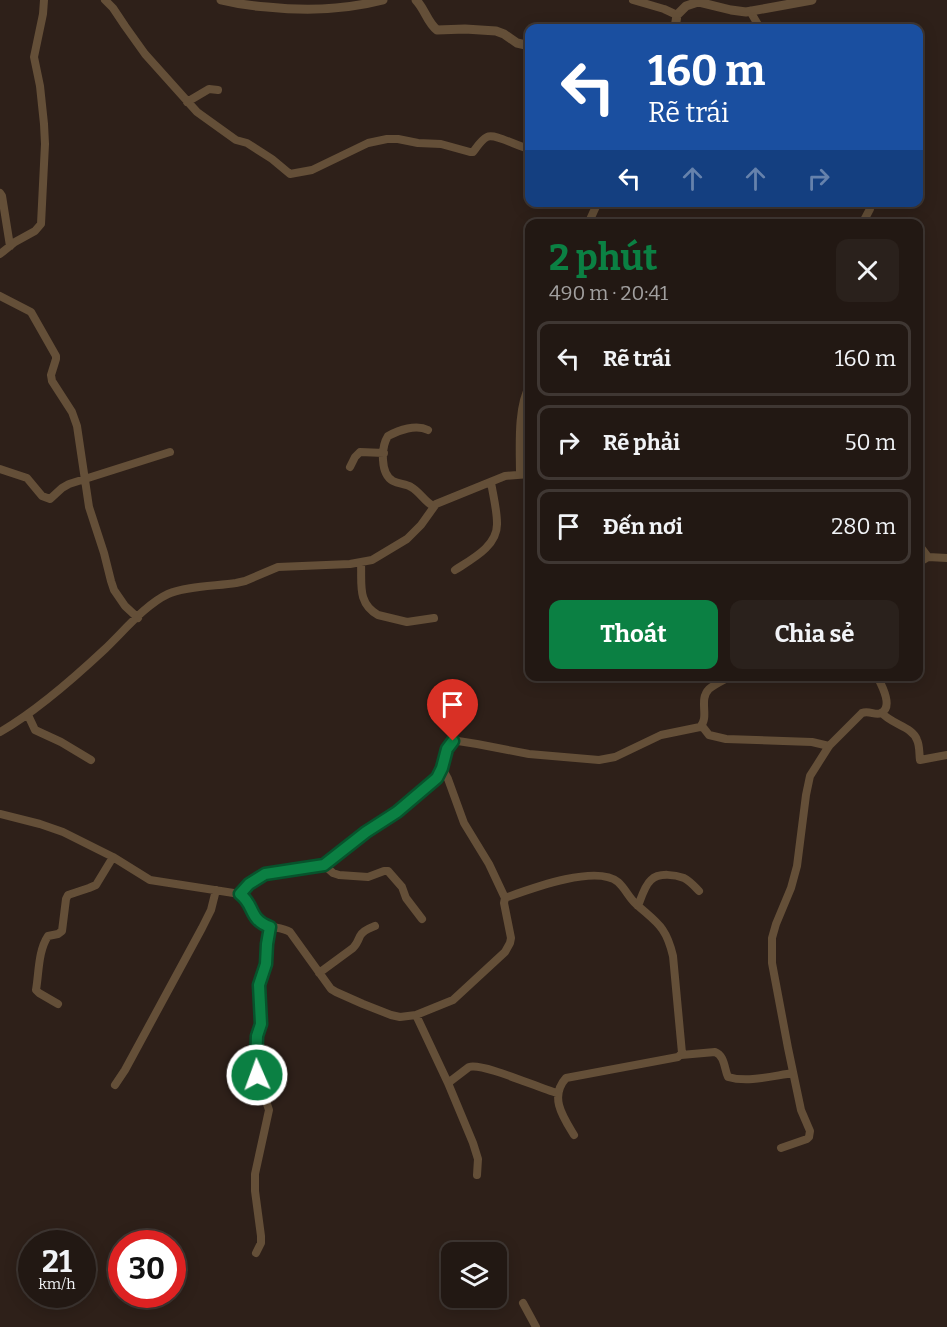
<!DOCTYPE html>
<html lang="vi">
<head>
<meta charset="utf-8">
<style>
  :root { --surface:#221813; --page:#2a211c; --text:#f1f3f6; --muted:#a2a0a0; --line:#3f3733; --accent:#0b8043 }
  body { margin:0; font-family:Bitter,serif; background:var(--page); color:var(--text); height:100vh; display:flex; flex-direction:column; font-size:22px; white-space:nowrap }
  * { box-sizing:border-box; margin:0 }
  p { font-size:20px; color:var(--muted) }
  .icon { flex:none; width:33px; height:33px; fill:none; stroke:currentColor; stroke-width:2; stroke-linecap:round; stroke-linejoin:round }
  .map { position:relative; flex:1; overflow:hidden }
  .sheet { position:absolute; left:525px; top:219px; width:398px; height:462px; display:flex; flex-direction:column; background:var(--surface); border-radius:12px; box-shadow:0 3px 15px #0003,0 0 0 2px var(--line) }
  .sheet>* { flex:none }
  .top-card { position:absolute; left:525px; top:24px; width:398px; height:183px; border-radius:12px; box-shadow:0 3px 15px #0003,0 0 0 2px var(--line); background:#1a4fa0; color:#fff; overflow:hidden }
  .controls { position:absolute; left:441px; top:1242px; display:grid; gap:12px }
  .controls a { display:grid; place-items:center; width:66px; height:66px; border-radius:12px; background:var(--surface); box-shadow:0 3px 15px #0003,0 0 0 2px var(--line); font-size:30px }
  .speed { position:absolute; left:18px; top:1230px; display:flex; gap:12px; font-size:30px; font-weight:700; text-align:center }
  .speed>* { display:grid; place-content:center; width:78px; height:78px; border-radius:50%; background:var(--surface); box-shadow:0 3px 15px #0003,0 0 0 2px var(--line); line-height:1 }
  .speed small { font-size:15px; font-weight:400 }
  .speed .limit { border:9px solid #d22; background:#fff; color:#111 }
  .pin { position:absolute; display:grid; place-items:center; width:51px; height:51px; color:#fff; margin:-62px -26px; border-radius:50% 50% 50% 0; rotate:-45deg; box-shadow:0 0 6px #0007 }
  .pin .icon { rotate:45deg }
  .me { position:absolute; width:66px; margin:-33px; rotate:358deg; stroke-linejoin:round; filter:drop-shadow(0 0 4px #0008) }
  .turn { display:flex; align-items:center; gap:21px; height:126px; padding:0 24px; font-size:27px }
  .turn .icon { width:78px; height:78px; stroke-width:2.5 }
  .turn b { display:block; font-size:42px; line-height:51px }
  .lanes { display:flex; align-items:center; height:57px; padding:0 24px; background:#0003; justify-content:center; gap:30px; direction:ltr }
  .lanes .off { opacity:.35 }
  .round { display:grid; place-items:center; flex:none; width:63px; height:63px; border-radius:12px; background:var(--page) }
  .head { display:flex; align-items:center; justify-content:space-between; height:102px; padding:0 24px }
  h1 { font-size:36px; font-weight:700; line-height:45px; color:var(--accent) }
  .button { display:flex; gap:12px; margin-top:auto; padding:12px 24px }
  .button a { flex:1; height:69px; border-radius:12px; background:var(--accent); color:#fff; font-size:24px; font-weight:700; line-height:69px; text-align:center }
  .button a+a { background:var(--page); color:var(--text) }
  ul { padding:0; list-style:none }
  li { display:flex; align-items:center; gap:18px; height:75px; margin:0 12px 9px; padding:0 12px; border:3px solid var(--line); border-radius:12px }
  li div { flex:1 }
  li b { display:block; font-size:22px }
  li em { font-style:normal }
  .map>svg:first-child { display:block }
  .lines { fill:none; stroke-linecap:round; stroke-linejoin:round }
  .minor { stroke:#644f38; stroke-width:8 }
  .tertiary { stroke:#644f38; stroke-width:9 }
  .route-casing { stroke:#07532c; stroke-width:15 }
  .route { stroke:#0b8043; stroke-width:10 }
</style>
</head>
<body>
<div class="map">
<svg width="947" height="1327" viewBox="0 0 947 1327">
  <rect width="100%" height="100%" fill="#2e2019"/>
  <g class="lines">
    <path class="minor" d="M105,0L113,8L125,26L145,54L197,112L236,140L247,143L272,159L290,174L312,170L368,143L387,139H398L418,143L441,144L470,152H473C477,147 481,140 487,137C495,133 518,147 530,149
      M633,0L664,9L677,15
      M750,11L760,28
      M187,102L209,89L218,90
      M0,193L2,196L10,246
      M588,224L598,202
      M862,224L870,209V206L864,202
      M0,254L15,242L35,231L41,224L45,144L44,124L40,86L34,57L43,14L44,0
      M0,296L31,312L56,356V359L51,375L52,381L72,412L77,426L89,507L104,553L111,581L114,590L125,606L138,618
      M428,430C416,424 399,430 388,436C381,447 380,474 393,481C399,484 406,484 411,487C420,492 424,501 433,506
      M350,467L355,457L360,452L384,453
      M0,469L27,478L42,496L50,499L62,488L69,484L170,452
      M520,474C520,448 517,407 530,385
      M918,547L922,549L928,557L947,558
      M361,563C362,584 357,603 378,615L407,622L434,618
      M918,563L928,557
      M455,570C472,559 498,546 497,523C497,510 493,495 491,482
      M882,713C891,724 913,727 917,740C920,746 919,754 920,760L947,755
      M28,715L35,730L61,742L91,760
      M702,726L709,735L726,739L812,742L829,746
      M0,732C37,711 74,678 105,649C123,632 146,604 168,594C185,586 217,586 236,583L245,581L278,567L350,564L372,560L407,539L421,525L436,504L505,476L530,474
      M442,768L448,779L464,823L489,864L505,898
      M0,814L40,824L63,832L113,857L150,880L240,894C251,902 249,913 258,921C268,929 280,926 290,932L331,989L336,992L363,1004L391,1015L400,1017L416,1015L453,1000L505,952L510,943L511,938L504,903L505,898C530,889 596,864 618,882C625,888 629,898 636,904C657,923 666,926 673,956L682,1053L678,1057L566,1078C549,1097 563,1117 574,1135
      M324,865L333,873L339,875L368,877L384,871H388L402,887L406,898L422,919
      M240,894L249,884L260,876L324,865L366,832L397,812L437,778L442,768L447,749L453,741H458L477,744L529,754L599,760L615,757L661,735L700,727C710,717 698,700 709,689C715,684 724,680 731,676
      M638,906C641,898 645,885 651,880C659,872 676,875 684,878C690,881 695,887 699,891
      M319,973L353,948C357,944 358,941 360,936C363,930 370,928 375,926
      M58,1004L39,993L36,990C39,973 38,951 48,936L58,934L62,931L66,899L68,895L89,888L96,885L113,857
      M416,1015L448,1083L473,1143L478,1159L477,1175
      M681,1055L715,1052C725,1056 724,1068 728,1077C748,1083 772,1076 793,1073
      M448,1083L469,1067C484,1063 538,1088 557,1093
      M115,1085L125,1070L202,928L211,910L216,890
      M781,1148L807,1139L809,1137L810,1131L801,1110L788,1048L772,963V938L776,924L791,888L797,866L806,795L810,776L829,746L862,713C869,710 876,716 881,713C894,707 881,684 877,676
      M256,1253L261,1243V1236L255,1191V1174L269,1110L256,1071V1042L257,1033L261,1024L259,985L266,964L267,944L270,927
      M523,1303L536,1327"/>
    <path class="tertiary" d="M221,0C237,4 252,6 267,7C305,11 345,10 383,0
      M416,0C425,9 427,22 437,30L465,29L496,31L504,34L517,43L530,46
      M675,28L677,15L686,6L698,2L731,10L746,12L812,0"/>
  </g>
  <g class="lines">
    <g class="route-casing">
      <path id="route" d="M257,1075L256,1065L257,1036L261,1024L259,985L266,964L267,944L270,927C248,919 255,905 240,894L249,884L265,874L324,865L366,832L397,812L437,778L442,768L447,749L453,741"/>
    </g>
    <use href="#route" class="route"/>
  </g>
</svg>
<div class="controls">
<a><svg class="icon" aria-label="layers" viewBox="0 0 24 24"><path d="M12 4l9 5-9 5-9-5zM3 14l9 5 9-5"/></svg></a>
</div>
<div class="speed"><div>21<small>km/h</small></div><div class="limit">30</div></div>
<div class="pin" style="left:453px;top:741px;background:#d93025"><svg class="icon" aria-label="arrive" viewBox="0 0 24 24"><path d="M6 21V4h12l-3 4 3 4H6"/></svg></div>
<svg class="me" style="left:257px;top:1075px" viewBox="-20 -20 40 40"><circle r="17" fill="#0b8043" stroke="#fff" stroke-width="3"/><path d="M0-11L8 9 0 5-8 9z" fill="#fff"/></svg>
<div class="top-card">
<div class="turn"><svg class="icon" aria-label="left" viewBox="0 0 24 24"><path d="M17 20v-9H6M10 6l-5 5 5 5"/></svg><div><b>160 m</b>Rẽ trái</div></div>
<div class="lanes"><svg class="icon" aria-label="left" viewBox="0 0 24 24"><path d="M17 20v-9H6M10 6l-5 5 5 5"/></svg><svg class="icon off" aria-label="ahead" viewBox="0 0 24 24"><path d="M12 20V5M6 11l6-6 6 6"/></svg><svg class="icon off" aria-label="ahead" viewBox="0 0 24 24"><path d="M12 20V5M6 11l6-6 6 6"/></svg><svg class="icon off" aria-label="right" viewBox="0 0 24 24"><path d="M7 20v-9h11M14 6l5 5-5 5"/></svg></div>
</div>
<section class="sheet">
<div class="head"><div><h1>2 phút</h1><p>490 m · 20:41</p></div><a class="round"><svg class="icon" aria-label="close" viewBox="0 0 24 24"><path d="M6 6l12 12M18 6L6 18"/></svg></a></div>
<ul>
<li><svg class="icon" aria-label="left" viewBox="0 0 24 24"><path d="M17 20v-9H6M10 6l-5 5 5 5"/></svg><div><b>Rẽ trái</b></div><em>160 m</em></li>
<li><svg class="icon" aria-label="right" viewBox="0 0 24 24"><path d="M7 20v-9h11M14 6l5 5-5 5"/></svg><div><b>Rẽ phải</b></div><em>50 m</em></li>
<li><svg class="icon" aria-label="arrive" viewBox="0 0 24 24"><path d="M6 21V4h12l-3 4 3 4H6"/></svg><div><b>Đến nơi</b></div><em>280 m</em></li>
</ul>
<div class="button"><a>Thoát</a><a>Chia sẻ</a></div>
</section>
</div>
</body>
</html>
